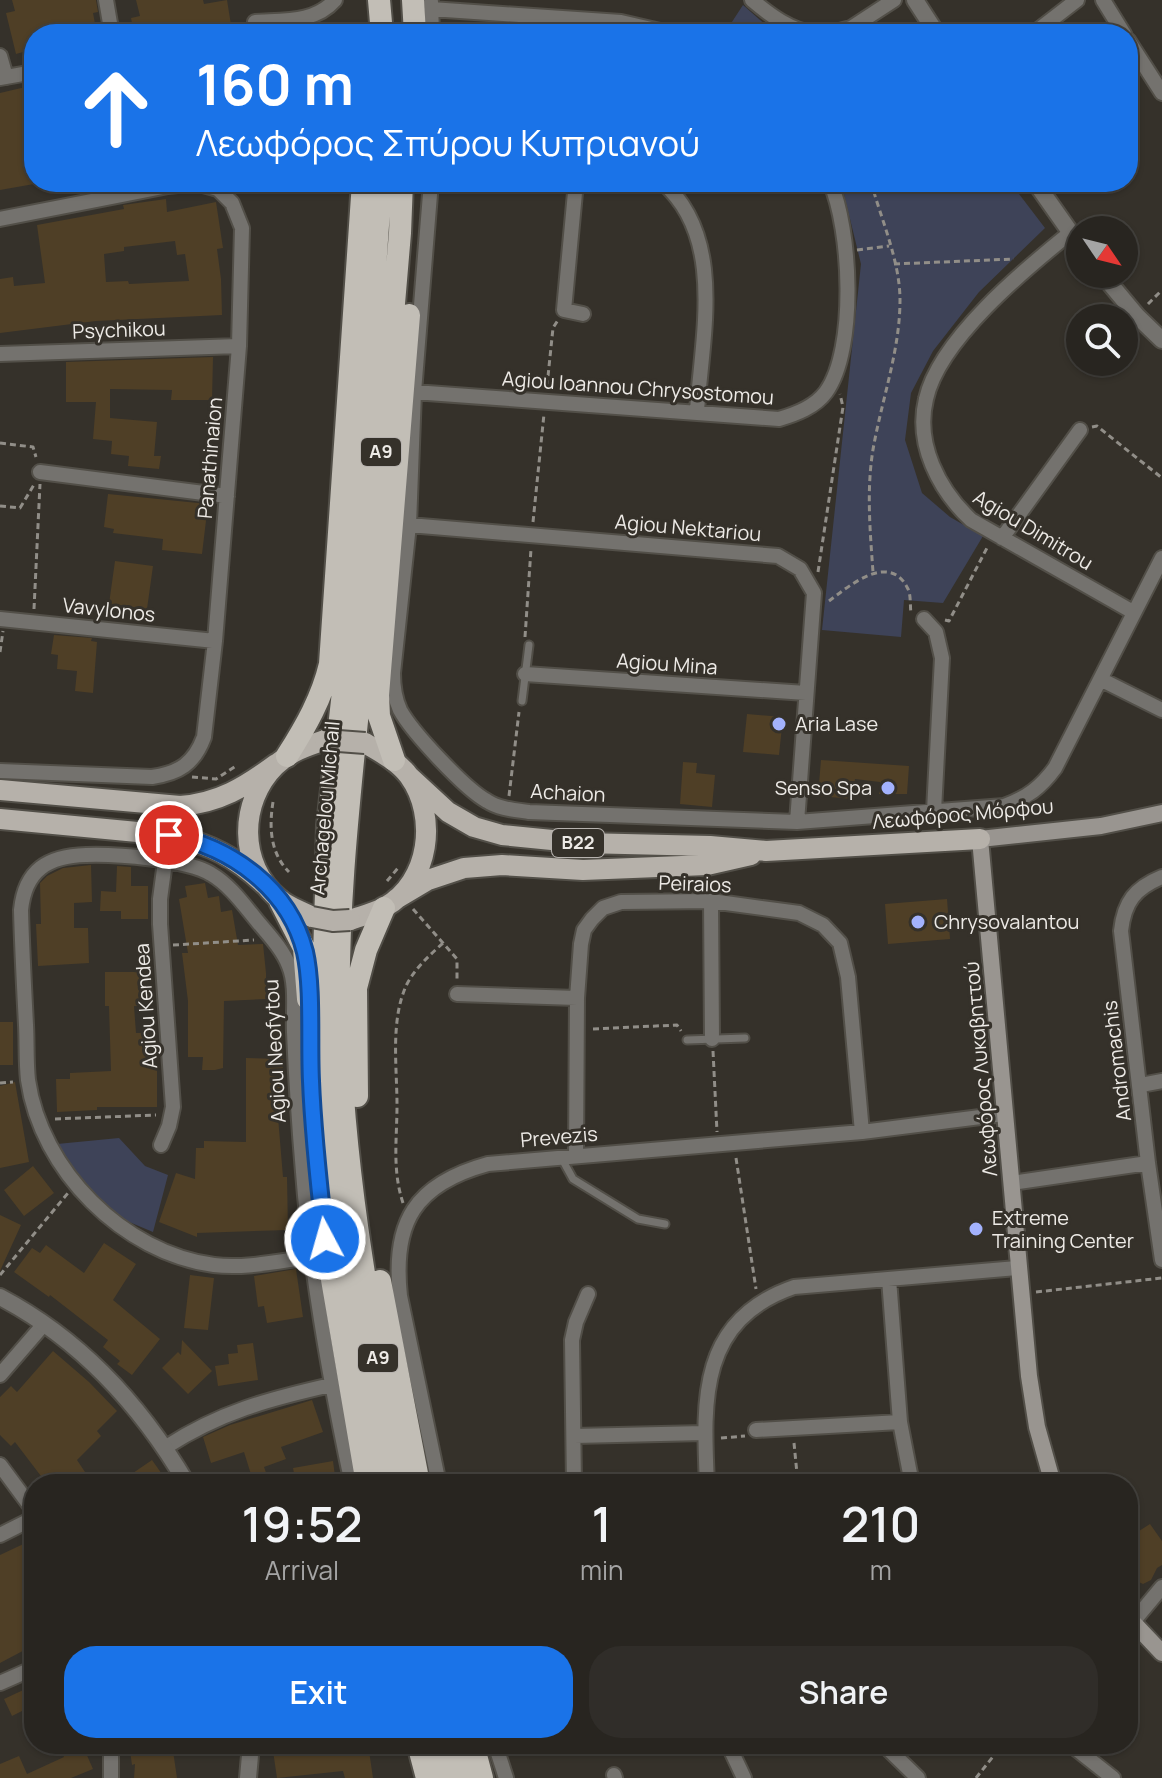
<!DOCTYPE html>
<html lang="en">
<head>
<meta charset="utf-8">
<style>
  :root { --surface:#282520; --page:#302d29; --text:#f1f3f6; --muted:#a5a5a5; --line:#44423e; --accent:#1a73e8 }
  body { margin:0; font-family:Manrope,sans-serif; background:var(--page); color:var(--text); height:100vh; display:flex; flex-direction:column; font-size:30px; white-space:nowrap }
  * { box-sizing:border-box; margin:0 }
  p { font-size:26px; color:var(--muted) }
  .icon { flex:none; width:44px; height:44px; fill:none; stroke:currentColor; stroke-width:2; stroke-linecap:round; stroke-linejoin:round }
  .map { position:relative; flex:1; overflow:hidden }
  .drawer { position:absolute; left:24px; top:1474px; width:1114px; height:280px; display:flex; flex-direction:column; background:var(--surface); border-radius:32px; box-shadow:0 2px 6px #0004,0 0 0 2px var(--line) }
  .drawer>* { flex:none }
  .top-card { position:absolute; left:24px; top:24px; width:1114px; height:168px; border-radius:32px; box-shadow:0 2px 6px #0004,0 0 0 2px var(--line); background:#1a73e8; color:#fff; overflow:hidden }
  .needle { width:52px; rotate:125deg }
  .controls { position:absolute; left:1066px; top:216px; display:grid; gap:16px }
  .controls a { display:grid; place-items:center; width:72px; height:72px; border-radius:50%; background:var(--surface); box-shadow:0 2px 6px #0004,0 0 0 2px var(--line); font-size:40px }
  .pin { position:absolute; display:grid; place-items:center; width:68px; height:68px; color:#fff; margin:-34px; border:4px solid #fff; border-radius:50%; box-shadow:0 2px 8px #0007 }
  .me { position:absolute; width:88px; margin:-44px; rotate:354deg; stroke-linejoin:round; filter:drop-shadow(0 0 6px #0008) }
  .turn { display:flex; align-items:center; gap:28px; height:168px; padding:0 40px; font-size:36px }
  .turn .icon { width:104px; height:104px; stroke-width:2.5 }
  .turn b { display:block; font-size:56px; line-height:68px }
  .eta { display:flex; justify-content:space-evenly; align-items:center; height:136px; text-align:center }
  .eta b { font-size:48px; font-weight:600; line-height:56px }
  .cta { display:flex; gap:16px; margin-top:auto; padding:16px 40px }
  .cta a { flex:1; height:92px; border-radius:32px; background:var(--accent); color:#fff; font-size:32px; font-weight:600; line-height:92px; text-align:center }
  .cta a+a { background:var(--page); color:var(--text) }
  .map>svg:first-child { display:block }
  .green { fill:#3e4358 }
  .building { fill:#4f3f26; fill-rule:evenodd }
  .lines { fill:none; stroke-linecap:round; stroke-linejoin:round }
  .service-casing { stroke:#524f48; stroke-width:11 }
  .minor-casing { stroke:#524f48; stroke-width:18 }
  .tertiary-casing { stroke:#524f48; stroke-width:20 }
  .secondary-casing { stroke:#524f48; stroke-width:20 }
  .primary-casing { stroke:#524f48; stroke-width:24 }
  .trunk-casing { stroke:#524f48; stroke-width:26 }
  .path { stroke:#918e88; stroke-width:3; stroke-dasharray:6 4; stroke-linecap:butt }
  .service { stroke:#74726e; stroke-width:7 }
  .minor { stroke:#74726e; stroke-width:14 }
  .tertiary { stroke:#74726e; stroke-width:16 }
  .secondary { stroke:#999590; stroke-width:16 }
  .primary { stroke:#b6b1aa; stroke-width:20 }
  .trunk { stroke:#c2beb6; stroke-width:22 }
  .primary-bridge-casing { stroke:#524f48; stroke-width:24; stroke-linecap:butt }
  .primary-bridge { stroke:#b6b1aa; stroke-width:20 }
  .route-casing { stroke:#114b97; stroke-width:20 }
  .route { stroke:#1a73e8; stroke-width:14 }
  .poi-dot { fill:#a3b2fd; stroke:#35312a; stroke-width:3 }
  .labels { text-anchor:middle; stroke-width:6; stroke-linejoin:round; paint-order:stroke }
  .shield { fill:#35312a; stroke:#b6b2ae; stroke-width:2 }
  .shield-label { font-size:18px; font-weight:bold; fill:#edeae6 }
  .street-label { font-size:20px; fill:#edeae6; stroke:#35312a }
  .poi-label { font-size:20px; fill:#edeae6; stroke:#35312a; text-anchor:start }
</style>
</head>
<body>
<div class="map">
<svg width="1162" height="1778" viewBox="0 0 1162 1778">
  <rect width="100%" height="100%" fill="#35312a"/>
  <path class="green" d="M743,5L776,34H735L728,28Z
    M841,182H1010L1045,228L979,292L933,351L911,393L905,440L922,493L950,517L983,536L943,603L904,600L901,637L822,630L861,264Z
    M119,1138L145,1166L168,1175L153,1232L122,1219L80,1184L57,1144Z"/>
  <path class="building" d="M12,0H96L98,12L93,13L96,29L75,34H34V49L16,54L6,13L15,11Z
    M136,0H203L204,4L227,0L232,31L214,34H134L131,18L140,16Z
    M34,85V184L0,190V93Z
    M166,199L167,212L216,202L223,248L217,249L221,279L222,315L96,321L0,333V279L13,277L14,286L45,283L37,225L124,209L123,205ZM175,241L177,255L185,254L189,281L129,284L128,281L106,282L104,254L124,251V247Z
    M213,357L212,400H171L172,390L110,389V418L157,422L154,456H161L159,469L128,466L129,456L111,454L112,441L93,439L96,402H66V362Z
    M108,494L208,504L202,554L162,550L163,539L113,533L114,529L104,527Z
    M115,561L153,566L147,609L109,604Z
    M54,635L92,638L91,641L97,642L93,693L75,691L77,671L57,669L58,655L51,654Z
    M747,714L783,717L779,755L743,752Z
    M821,760L909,766L907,794H879L880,782L855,779L853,799L818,796Z
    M683,762L697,763L696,773L715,775L712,807L680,804Z
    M91,865L92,902L74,903V928H88L89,963L38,966L36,924H41L40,883L47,876L63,868Z
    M117,866L131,867V886H148V919H121V911H100L101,891L116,892Z
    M205,883L208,898L219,896L221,912L232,910L238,945L263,944L266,973V999L224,1001L223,1068L215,1070H202L203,1057H188V1001L182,953H188L179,899L187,897L185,886Z
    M947,899L950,939L888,944L885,904Z
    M105,972H146V1006H134L136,1033H147L150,1066H157V1107H97V1110L57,1112L56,1079H70V1073L111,1071L109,1006H105Z
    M0,1022H13V1065H0Z
    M246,1058L283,1059L282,1105H277L283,1177H287L288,1230L197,1233V1237L159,1222L176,1173L195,1179L196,1148H204V1141L246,1142Z
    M15,1082L29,1162L0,1168V1086Z
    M33,1166L54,1193L24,1216L4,1190Z
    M0,1215L21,1225L0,1271Z
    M104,1243L136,1264L113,1300L160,1339L132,1375L117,1364L120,1361L103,1347L108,1340L50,1295L49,1297L14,1272L32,1248L40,1253L46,1245L84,1273Z
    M296,1269L303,1317L267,1323L264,1306L258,1307L254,1276Z
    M190,1275L214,1278L208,1330L184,1328Z
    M182,1340L212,1371L188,1394L162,1368L178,1352L181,1355Z
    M253,1343L258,1380L218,1386L215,1366L229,1364L228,1354L238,1353L237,1345Z
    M53,1351L89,1382L117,1411L97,1431L101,1436L77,1460L93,1484H47L15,1442L11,1446L0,1435V1397L11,1386L17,1392Z
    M312,1400L323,1432L281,1447L286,1459L264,1467L270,1484H254L244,1452L211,1463L203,1437L230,1425Z
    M152,1460L169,1484H117Z
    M333,1461L336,1484H296L293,1468Z
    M1150,1524L1162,1541V1565L1157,1568L1151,1580L1143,1584L1128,1577V1538Z
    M34,1539V1645L0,1663V1555Z
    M34,1685V1705L12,1716L4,1699Z
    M59,1744H82L93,1769L71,1778H0V1764L19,1756L27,1774L64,1757Z
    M129,1744H172L177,1778H134L135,1764L132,1765Z
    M272,1744H368L373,1778H345L343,1771L277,1778Z"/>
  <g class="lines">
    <g class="service-casing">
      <path id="service" d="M522,701L529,645
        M687,1040L745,1038
        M562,1159L573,1179L638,1219L665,1224"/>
    </g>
    <g class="minor-casing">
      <path id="minor" d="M106,0L111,29L109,34
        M752,0C771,16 790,30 815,34
        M1103,0L1124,34
        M431,2L432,34
        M431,9L621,22L673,34
        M255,22C284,20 315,23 335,0
        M828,34L851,28L894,0
        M1033,34L1077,0
        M1128,40L1162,93
        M0,56L6,77
        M0,78L34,72
        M431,182L414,392L409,525L393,673C393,685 395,699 400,710C412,732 465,789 487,801C499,809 515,810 529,812L797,822L1004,806C1027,798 1041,787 1055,768L1162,558
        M576,182L564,310L583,314
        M662,182C726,237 702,336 697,411
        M0,219L168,186L196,183L218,189L232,203L242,228L239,346L215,641L204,737C194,764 179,773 152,777L0,771
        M1070,233C1024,270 939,340 926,399C915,444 939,490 971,520L1133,612
        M0,354L239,346
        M414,392L779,419C796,414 815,407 826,392C857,349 851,229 830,182
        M40,472L227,496
        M409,525L778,556L800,569L814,593L797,822
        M1002,538L1080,430
        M0,619L215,641
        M924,619L936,632L942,658L934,811
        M525,674L806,693
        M1102,680L1162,710
        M1162,877C1135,888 1124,902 1121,931L1148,1163L1162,1260
        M711,901L712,1039
        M457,994L577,998
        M1141,1085L1162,1081
        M161,1145L169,1126L173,1107L160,924V899L165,862
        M576,1155L577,998L581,944L584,930L592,919L603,908L621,902L711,901L799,913L823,925L840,943L848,977L862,1132
        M1012,1183L1148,1163
        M311,1257C280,1261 245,1269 214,1265C123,1253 41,1170 28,1080C26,1062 27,1043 26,1025C24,987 22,949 21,910C25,870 48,856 86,855C115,854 187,859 211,874C230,885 244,905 258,922C269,935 283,950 289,966C297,985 293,1012 294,1032C296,1079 299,1126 303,1172C311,1277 330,1381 352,1484
        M889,1279L900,1422L912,1484
        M0,1375L44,1324
        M756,1430L900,1422
        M574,1436L704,1433
        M166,1447C220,1412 269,1399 331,1385
        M0,1465L34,1511
        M439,1484L400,1296C392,1222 415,1184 488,1164L862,1132L1004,1114
        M574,1484L572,1340L576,1322L588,1294
        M707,1484C703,1399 699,1320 794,1287L1017,1268
        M0,1535L34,1518
        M1132,1623L1162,1587
        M0,1683L34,1668
        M111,1744V1778
        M495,1744L506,1778
        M728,1744L744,1778
        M883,1744L918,1778
        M1070,1744L1113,1778
        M614,1775L615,1778"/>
    </g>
    <g class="tertiary-casing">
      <path id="tertiary" d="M915,0L937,34
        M1035,182L1080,246
        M1102,274L1137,316L1162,340
        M0,1297C80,1339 142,1407 187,1484
        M248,1778L251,1744"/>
    </g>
    <g class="secondary-casing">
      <path id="secondary" d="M1053,1484L1037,1427L1029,1376L980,839L1101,826L1162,813
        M1128,1617L1162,1653"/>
    </g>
    <g class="primary-casing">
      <path id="primary" d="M409,776L448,812L474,827L502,835L582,843L710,846L766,851L980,839
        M0,790L180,806C219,803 245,787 276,764
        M0,819L169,835C211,844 235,857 265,885
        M396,899L428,880L464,868L502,865L583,870L707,865L751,855
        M312,917C301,911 288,907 279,899C238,865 239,802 275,766C289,752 307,746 325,740
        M350,920C361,916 374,913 385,907C430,882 438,816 409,776C398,761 381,753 365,743"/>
    </g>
    <g class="trunk-casing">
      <path id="trunk" d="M379,0L382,34
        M413,0L415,34
        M381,182L350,630L328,825L322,1023L324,1084L336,1205L383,1484
        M287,756C306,726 322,698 330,664L363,182
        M394,760L379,716L378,695L409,315
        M280,901L304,948L308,999
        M357,1096L356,988L366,950L384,908
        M328,1256L367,1484
        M380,1281L419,1484
        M400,1484C373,1330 343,1177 339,1021C336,889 354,761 366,630C378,498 389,366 400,233L402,182
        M418,1744L427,1778
        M436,1744L445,1778
        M453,1744L463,1778
        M473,1744L482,1778"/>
    </g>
    <path class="path" d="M871,182C881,219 900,261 900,300C900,349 883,396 874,444C866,486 870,530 873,572
      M857,250L889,246
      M894,264L1014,259
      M1148,304L1162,290
      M547,386L553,328L558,320
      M1092,427L1097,426L1162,478
      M0,443L33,447L36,457
      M0,506L20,508L35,483
      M533,522L544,414
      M818,572L843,407L840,394
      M829,601C849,586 890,551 908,589C911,595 910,606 911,614
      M34,609L40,484
      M945,620L949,621L988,546
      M525,637L531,549
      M0,652L3,631
      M192,777L216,779L236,766
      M509,796L519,712
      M273,802C269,827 270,853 289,872
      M387,881L398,868
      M413,909L457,959V980
      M173,945L254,940
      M593,1029L677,1025L681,1031
      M713,1051L717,1132
      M0,1083L13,1082
      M55,1119L156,1115
      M736,1158L756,1289
      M403,1203C392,1170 397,1139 397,1105C397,1067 390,1019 407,984C416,967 429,956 443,943
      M0,1275L68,1193
      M1036,1292L1162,1278
      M721,1438L745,1436
      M794,1443L798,1484
      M976,1778L1003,1744"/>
    <use href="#service" class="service"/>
    <use href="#minor" class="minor"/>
    <use href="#tertiary" class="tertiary"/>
    <use href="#secondary" class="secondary"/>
    <use href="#primary" class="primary"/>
    <use href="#trunk" class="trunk"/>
    <g class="primary-bridge-casing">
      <path id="primary-bridge" d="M325,740L365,743
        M312,917L333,921L350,920"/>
    </g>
    <use href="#primary-bridge" class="primary-bridge"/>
  </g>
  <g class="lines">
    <g class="route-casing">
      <path id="route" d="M169,835C231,847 289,888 305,952C313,987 309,1043 311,1081C313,1134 319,1186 325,1239"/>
    </g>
    <use href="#route" class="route"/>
  </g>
  <g class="poi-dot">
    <circle cx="779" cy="724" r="8"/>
    <circle cx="888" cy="788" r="8"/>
    <circle cx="918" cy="922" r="8"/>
    <circle cx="976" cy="1229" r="8"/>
  </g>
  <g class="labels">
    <g class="shield">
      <rect x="361" y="438" width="40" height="28" rx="6"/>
      <rect x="552" y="829" width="52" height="28" rx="6"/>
      <rect x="358" y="1344" width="40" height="28" rx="6"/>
    </g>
    <g class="shield-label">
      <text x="381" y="458">A9</text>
      <text x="578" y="849">B22</text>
      <text x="378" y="1364">A9</text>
    </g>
    <g class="street-label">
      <text transform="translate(119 330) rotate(-2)" y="7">Psychikou</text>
      <text transform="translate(638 388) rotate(4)" y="7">Agiou Ioannou Chrysostomou</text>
      <text transform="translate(210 458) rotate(-85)" y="7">Panathinaion</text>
      <text transform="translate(688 528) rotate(5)" y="7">Agiou Nektariou</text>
      <text transform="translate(1033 530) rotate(31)" y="7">Agiou Dimitrou</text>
      <text transform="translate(109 610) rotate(6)" y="7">Vavylonos</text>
      <text transform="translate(667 664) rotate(4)" y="7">Agiou Mina</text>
      <text transform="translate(568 793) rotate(3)" y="7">Achaion</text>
      <text transform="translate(325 808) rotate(-85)" y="7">Archagelou Michail</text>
      <text transform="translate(963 814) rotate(-5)" y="7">Λεωφόρος Μόρφου</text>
      <text transform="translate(695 884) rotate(2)" y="7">Peiraios</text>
      <text transform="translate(146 1006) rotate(-94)" y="7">Agiou Kendea</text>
      <text transform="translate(275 1051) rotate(-93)" y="7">Agiou Neofytou</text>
      <text transform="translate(1117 1061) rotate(-97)" y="7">Andromachis</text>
      <text transform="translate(981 1069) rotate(-95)" y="7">Λεωφόρος Λυκαβηττού</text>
      <text transform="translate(559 1137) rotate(-5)" y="7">Prevezis</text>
    </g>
    <g class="poi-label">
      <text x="795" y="731">Aria Lase</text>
      <text x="872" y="795" text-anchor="end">Senso Spa</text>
      <text x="934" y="929">Chrysovalantou</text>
      <text x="992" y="1225">Extreme<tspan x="992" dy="23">Training Center</tspan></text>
    </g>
  </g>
</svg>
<div class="controls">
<a><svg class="needle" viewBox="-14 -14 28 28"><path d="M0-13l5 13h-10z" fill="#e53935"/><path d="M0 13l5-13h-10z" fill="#a5a5a5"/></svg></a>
<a><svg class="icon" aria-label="search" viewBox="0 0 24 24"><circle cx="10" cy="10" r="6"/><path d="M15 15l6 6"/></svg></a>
</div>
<div class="pin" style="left:169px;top:835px;background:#d93025"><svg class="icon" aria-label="arrive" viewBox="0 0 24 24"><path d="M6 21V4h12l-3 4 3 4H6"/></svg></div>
<svg class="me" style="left:325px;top:1239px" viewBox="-20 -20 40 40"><circle r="17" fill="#1a73e8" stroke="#fff" stroke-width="3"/><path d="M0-11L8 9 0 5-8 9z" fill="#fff"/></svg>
<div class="top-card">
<div class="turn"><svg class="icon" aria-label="ahead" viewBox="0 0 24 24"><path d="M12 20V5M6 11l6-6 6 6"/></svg><div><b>160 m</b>Λεωφόρος Σπύρου Κυπριανού</div></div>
</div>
<section class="drawer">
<div class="eta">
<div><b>19:52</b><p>Arrival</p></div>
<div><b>1</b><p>min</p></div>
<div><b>210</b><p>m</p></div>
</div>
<div class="cta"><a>Exit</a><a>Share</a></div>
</section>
</div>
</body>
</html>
